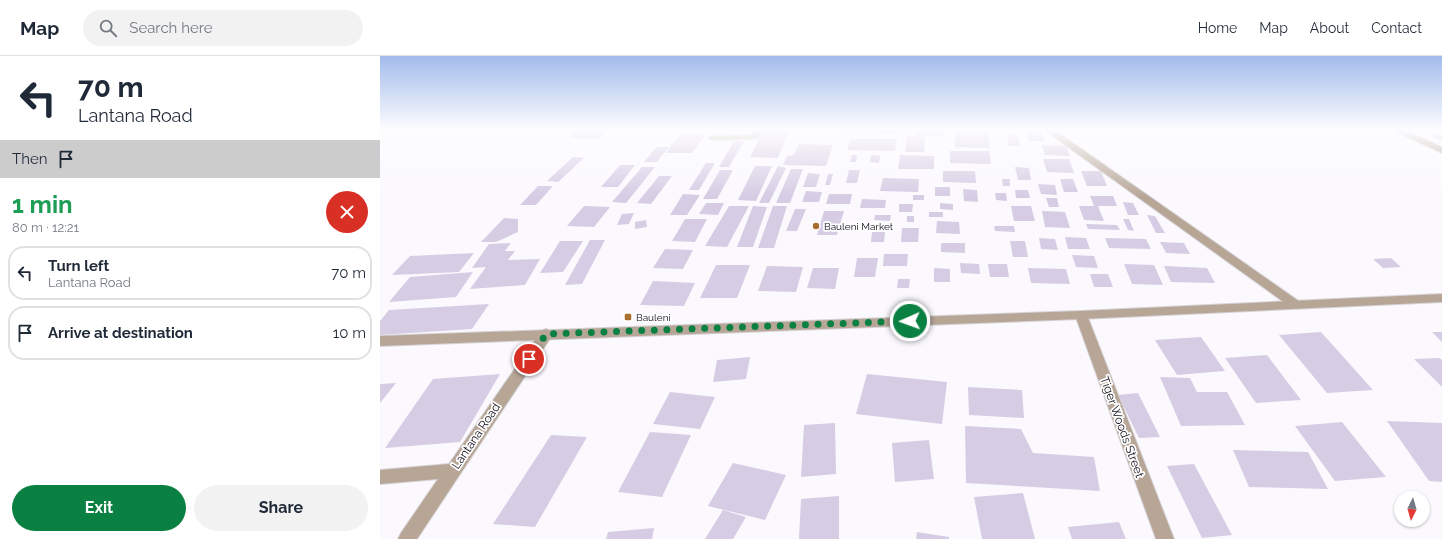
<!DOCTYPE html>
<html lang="en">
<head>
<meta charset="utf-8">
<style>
  :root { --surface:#fff; --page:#f2f2f3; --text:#1f2937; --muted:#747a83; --line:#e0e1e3; --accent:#0b8043 }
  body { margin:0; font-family:Raleway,sans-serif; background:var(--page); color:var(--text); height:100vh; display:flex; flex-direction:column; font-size:15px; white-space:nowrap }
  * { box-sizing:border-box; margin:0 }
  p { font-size:13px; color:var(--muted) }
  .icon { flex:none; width:22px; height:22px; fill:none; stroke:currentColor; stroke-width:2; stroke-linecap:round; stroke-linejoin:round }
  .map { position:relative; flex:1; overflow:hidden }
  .panel { display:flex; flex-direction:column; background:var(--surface); width:380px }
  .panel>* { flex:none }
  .top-card { background:#fff; color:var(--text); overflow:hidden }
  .needle { width:26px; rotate:185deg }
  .fabs { position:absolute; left:1014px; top:435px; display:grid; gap:8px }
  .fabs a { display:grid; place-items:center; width:36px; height:36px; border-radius:50%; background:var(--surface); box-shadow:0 1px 3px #0004; font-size:20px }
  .pin { position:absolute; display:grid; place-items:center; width:34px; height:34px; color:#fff; margin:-17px; border:2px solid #fff; border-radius:50%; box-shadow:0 1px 4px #0007 }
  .me { position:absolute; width:44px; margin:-22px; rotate:268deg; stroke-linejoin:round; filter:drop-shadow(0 0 3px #0008) }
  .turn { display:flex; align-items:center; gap:14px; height:84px; padding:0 12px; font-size:18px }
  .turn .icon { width:52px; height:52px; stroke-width:2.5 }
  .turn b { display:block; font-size:28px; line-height:34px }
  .then { display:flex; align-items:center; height:38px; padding:0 12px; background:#0003; gap:8px; font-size:15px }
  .round { display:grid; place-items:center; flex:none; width:42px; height:42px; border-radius:21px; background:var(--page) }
  .summary { display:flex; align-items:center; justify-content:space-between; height:68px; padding:0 12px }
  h1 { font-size:24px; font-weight:700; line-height:30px; color:#1e9e55 }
  .primary-button { display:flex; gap:8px; margin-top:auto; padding:8px 12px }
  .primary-button a { flex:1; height:46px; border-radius:24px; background:var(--accent); color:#fff; font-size:16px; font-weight:700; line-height:46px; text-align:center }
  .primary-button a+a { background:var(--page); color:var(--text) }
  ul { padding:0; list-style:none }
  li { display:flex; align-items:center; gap:12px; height:54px; margin:0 8px 6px; padding:0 4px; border:2px solid var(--line); border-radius:16px }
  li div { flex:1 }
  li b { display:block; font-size:15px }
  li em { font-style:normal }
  header { display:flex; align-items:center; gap:24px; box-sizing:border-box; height:56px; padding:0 20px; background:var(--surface); border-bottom:1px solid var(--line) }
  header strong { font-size:19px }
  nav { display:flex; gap:22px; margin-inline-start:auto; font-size:14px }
  .search { width:280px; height:36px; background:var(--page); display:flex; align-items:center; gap:10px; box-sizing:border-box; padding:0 14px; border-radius:22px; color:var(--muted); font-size:15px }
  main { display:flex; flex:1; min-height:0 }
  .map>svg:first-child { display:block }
  .building { fill:#d6cce4 }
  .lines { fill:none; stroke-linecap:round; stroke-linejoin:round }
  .service-casing { stroke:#d6d4d9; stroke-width:2 }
  .minor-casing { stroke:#d6d4d9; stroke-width:2 }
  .tertiary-casing { stroke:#d6d4d9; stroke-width:2 }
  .service { fill:#b7a696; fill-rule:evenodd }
  .minor { fill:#b7a696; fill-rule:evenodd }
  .tertiary { fill:#b7a696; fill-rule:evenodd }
  .route { stroke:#0b8043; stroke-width:7; stroke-dasharray:0 12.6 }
  .poi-dot { fill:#a76e2d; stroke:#fff; stroke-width:1.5 }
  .labels { text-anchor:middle; stroke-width:3.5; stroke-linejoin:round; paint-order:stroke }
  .poi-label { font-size:10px; fill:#120f17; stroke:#fff; text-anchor:start }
  .near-street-label { font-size:12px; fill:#120f17; stroke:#fff }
</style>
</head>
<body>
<header>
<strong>Map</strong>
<div class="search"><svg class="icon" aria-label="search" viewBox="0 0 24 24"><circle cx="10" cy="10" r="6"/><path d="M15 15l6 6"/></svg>Search here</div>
<nav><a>Home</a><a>Map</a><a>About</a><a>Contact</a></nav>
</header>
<main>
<section class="panel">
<div class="top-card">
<div class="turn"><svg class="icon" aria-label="left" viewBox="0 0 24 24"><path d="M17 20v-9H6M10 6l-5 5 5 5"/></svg><div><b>70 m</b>Lantana Road</div></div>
<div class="then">Then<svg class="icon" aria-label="arrive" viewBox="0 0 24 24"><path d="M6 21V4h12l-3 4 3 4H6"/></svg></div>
</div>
<div class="summary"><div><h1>1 min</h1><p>80 m · 12:21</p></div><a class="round" style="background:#d93025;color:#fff"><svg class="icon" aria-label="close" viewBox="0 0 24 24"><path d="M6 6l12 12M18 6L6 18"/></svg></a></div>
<ul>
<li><svg class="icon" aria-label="left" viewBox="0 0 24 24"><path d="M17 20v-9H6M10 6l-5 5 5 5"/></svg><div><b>Turn left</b><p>Lantana Road</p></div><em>70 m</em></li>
<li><svg class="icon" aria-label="arrive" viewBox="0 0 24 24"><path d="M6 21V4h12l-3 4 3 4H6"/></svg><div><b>Arrive at destination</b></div><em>10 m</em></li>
</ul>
<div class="primary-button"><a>Exit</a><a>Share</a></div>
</section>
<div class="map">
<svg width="1062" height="483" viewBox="0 0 1062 483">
  <rect width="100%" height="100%" fill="#fbf9fe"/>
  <path class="building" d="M198,73H228L218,83L189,82Z
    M384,73H410L398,102L370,101Z
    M464,73H521V78L463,77Z
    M537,73H563V80H545L544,96H525L527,79L536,80Z
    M575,76H608L610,92L575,91Z
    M646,76H661L665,85H649Z
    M300,78L325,79L312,97H286Z
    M1062,78V85L1051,80Z
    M627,79H638L640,90H629Z
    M470,83H517L515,95L467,94Z
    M354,85H364L349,111H339Z
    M419,88L453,89L446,110L403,109L407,100L413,99Z
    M662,89L686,90L690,100L665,99Z
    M276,91H289L277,106H264Z
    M570,95H609L611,108L570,107Z
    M472,99H477L476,106H470Z
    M491,99L500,100L499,107L490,106Z
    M520,99L554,100V113H518Z
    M193,101L204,102L178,126L167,125Z
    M663,103H689L694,117L667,116Z
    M326,107H335L319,134H309Z
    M240,109H255L238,131H221Z
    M375,110H392L376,145L358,144Z
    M398,110L406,112L389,147H379Z
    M262,111H275L246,147L232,146Z
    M635,111L649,112L651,124H638Z
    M411,113H423L410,147H396Z
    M340,114H353L337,143H323Z
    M469,114H480L477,127H466Z
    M563,115H595L596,127L563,126Z
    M701,115H721L727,130H707Z
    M428,117L440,118L436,131H423Z
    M448,118H453L450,129H445Z
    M279,120H292L271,148L257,147Z
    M503,122L539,123L538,136L500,135Z
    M622,123H630V130H623Z
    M680,123H693L698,136H684Z
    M658,128L675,129L677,139L661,138Z
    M158,130H173L156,149H140Z
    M555,131H570V140H555Z
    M583,133L597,134L598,146L584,145Z
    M635,134H648L650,142H636Z
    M426,135L442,136L439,146H422Z
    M615,137H626L627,145L616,144Z
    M303,138L320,139L307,159H290Z
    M449,138H472L470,148H446Z
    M533,139H544V144H533Z
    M710,140H733L737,150H718L724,165L704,164L699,150H714Z
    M666,142H677L679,151H669Z
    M482,143L506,144L505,152H480Z
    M743,146L753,147L759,159H748Z
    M326,147H344L338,159L319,158Z
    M560,147L573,148V154L560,153Z
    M519,148H533L532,156H519Z
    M204,150L230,151L214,171L187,170Z
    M349,150H369L347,191L325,190Z
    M373,150L387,151L373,191H357Z
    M393,150H407L394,192H378Z
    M631,150H651L655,165H634Z
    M415,153H426L417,175H406Z
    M444,155H464L457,179H437Z
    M662,155L685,156L690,172L665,171Z
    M549,156H563V161H549Z
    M254,157L249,168L237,169L242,158Z
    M495,159H511L510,165L494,164Z
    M767,159L775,160L785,177H776Z
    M527,160H534V166H527Z
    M124,162L138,163V176L116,186H101Z
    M305,163H327L315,186L292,185Z
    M743,163H749L754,175L748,174Z
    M266,164L267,171L255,173V166Z
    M557,165L579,166L580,178L556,177Z
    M706,168L737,169L740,174L708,173Z
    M614,170H634L635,176L615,175Z
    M522,172H539L538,186H521Z
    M492,176H505L504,186H491Z
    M685,181L706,182L710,193H688Z
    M659,182L675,183L678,194L661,193Z
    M725,182L766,183L771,193L729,192Z
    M210,184H225L202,228L185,229Z
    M180,185H203L183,216L160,217Z
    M630,185H645L648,201H633Z
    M780,186L804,187L810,198L786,197Z
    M131,187L125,195H135L128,204L160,203L145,229L90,233L106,211L92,212L109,188Z
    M561,187H585V197L561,196Z
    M285,193L313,194L303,213L273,212Z
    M94,197L79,216L12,219L30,200Z
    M504,198H528L527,210H503Z
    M692,199L714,200L718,212L696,211Z
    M477,202H498L495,221H474Z
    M1011,202L1021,211L1003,212L993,203Z
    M580,207L599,208L600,218L581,217Z
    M608,208H627L629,221H610Z
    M744,208L774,209L783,229L752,228Z
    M336,209H370L357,242H320Z
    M387,210L423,211L416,236L378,235Z
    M784,210L827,212L835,227L791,226Z
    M433,212H459L455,233L427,232Z
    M554,212L570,213V226H554Z
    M648,212L686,213L690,228L651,227Z
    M93,216L76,241L9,246L30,221Z
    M710,218H728L733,231H714Z
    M518,223H530L529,232H517Z
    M273,225L315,227L304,250L260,249Z
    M109,248L92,273L0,279V265L9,254Z
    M941,276L993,334L947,337L899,279Z
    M1052,276H1062V286Z
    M821,281L845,315L797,319L775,284Z
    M887,299L921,344L876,347L845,302Z
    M370,301L366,323L333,326L337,304Z
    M1059,302L1062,304V331L1034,303Z
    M120,318L80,386L5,392L53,323Z
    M487,318L567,326L562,368L476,358Z
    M780,321L810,322L817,336H847L865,369L801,370Z
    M16,327L0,347V328Z
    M588,331L642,334L644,362L589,359Z
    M290,336L335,341L320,373L273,368Z
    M758,337L780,381L759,382L738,339Z
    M1007,365L1062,367V426L1049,425Z
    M962,366L1006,421L955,425L915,370Z
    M455,367L456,418L421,421L424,369Z
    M585,370L641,373L653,397L714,401L720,435L586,427Z
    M270,376L311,379L282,441L238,436Z
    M171,379L207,381L155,471L113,468Z
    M549,384L554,423L515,426L512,387Z
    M853,394L928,396L948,433L869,431Z
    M353,407L406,419L385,464L328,450Z
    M814,408L852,479L822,482L787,410Z
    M643,437L655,483H602L594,441Z
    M459,440V483H419L421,443Z
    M343,454L366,461L353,483H325Z
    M739,466L746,483H692L688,471Z
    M274,472L272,483H226L228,476Z
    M537,476L569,481V483H536Z"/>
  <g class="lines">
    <g class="service-casing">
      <path id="service" d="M376,73H385L378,82L372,83L332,84L328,82L332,80L371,79Z
        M663,73H673L920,246L922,249L920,252H912Z
        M1010,73H1022L1062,91V97Z"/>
    </g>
    <g class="minor-casing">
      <path id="minor" d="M701,255L705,256L707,259L794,483H776L695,259L697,256Z
        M166,273L171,275L172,278L171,281L37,483H18L21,477L58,423L0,428V414L69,408L161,275Z"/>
    </g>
    <g class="tertiary-casing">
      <path id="tertiary" d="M1062,238V246L701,263L0,290V280L701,255Z"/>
    </g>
    <use href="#service" class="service"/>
    <use href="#minor" class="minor"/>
    <use href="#tertiary" class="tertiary"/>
  </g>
  <linearGradient id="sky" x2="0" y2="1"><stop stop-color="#a2bbed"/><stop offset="0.52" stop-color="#fdfcff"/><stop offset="1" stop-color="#fdfcff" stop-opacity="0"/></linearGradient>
  <rect width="1062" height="141" fill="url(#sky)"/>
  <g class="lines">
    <path class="route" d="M149,303L166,278L530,265"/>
  </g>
  <g class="poi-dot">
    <circle cx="436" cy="170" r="4"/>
    <rect x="244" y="257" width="8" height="8" rx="2"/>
  </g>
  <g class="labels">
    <g class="poi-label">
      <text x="444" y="174">Bauleni Market</text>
      <text x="256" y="265">Bauleni</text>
    </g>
    <g class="near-street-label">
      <text transform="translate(742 371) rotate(70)" y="4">Tiger Woods Street</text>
      <text transform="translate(96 380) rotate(-56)" y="4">Lantana Road</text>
    </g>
  </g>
</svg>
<div class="fabs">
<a><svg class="needle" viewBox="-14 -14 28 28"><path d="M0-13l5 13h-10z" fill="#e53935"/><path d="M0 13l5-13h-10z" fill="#747a83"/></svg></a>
</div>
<div class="pin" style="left:149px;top:303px;background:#d93025"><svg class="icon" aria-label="arrive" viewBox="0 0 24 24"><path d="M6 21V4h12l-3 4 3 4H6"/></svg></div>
<svg class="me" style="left:530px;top:265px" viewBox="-20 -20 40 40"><circle r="17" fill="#0b8043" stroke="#fff" stroke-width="3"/><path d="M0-11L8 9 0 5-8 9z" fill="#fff"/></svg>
</div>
</main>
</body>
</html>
